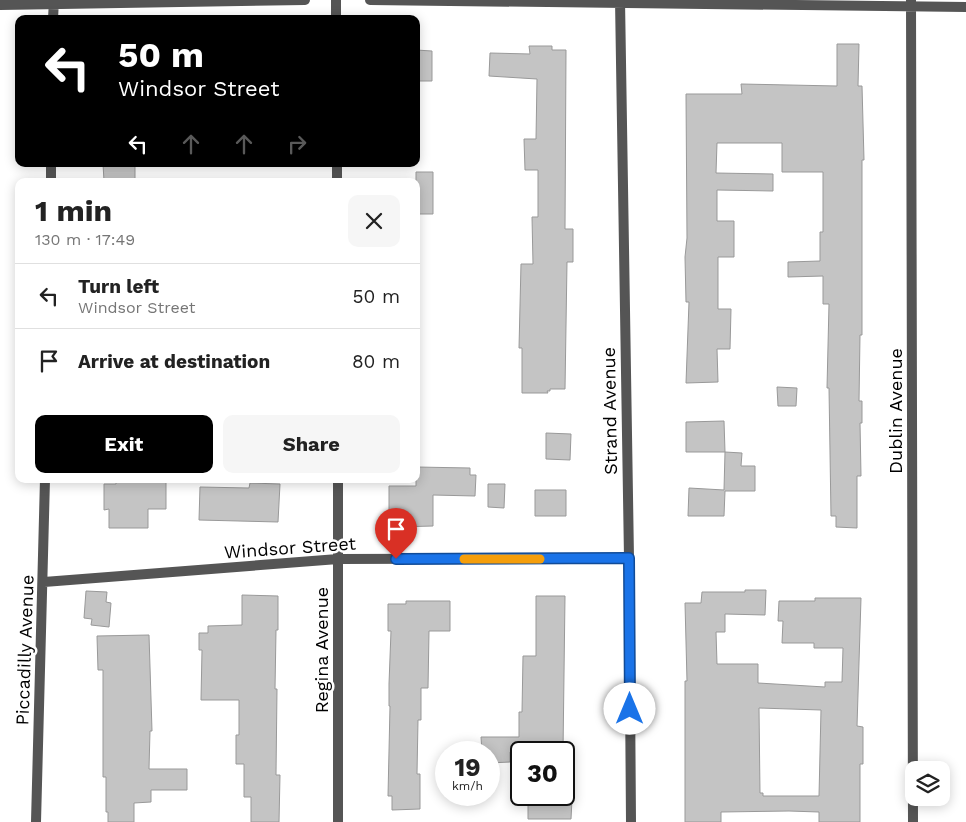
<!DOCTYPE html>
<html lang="en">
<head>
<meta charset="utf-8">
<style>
  :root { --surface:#fff; --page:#f6f6f6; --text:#222; --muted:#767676; --line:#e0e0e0; --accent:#000 }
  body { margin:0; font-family:"Work Sans",sans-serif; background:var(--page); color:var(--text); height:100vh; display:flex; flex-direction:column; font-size:19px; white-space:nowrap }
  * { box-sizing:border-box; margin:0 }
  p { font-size:16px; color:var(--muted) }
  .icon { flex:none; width:28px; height:28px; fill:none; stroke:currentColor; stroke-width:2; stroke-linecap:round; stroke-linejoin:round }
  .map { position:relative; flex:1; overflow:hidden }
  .details { position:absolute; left:15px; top:178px; width:405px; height:305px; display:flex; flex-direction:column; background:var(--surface); border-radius:10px; box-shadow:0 2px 12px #0003 }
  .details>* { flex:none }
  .hud { position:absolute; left:15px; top:15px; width:405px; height:152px; border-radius:10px; box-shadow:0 2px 12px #0003; background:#000; color:#fff; overflow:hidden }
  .controls { position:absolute; left:905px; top:761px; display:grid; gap:10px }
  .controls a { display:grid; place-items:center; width:45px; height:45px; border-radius:10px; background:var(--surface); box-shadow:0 2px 12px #0003; font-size:25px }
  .speed { position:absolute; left:435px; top:741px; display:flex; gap:10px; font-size:25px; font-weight:700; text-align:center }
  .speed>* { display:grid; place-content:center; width:65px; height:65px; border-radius:50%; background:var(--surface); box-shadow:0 2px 12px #0003; line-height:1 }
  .speed small { font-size:12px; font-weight:400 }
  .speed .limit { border:2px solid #111; border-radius:8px; background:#fff; color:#111 }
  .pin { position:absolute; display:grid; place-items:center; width:42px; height:42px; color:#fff; margin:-51px -21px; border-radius:50% 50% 50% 0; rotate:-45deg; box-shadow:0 0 5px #0007 }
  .pin .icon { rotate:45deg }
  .me { position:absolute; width:55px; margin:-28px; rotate:0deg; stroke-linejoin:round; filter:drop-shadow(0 0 4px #0008) }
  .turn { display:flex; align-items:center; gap:18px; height:105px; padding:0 20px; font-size:22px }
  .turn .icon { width:65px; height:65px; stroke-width:2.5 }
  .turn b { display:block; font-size:35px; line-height:42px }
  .lanes { display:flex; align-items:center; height:48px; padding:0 20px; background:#0003; justify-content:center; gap:25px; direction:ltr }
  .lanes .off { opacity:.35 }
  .round { display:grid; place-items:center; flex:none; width:52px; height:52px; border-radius:10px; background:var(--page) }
  .head { display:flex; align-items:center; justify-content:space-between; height:85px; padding:0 20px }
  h1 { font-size:30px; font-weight:700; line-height:38px }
  .primary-button { display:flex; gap:10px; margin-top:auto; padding:10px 20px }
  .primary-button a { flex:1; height:58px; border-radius:10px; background:var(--accent); color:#fff; font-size:20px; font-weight:700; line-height:58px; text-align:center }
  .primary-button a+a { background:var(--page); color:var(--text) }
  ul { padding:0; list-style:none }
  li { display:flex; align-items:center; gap:15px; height:65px; padding:0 20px; border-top:1px solid var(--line) }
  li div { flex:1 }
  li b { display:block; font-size:19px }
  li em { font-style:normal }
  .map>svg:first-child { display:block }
  .building { fill:#c4c4c4; stroke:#999; fill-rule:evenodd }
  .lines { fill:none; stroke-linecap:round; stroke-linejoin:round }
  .street { stroke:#555; stroke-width:10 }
  .route-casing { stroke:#114b97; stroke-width:12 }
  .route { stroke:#1a73e8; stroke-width:9 }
  .slow { stroke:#f59e0b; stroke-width:9 }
  .labels { text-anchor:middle; stroke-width:5; stroke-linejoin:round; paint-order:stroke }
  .street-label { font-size:18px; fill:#000; stroke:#fff }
</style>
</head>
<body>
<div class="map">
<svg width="966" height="822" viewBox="0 0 966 822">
  <rect width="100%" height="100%" fill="#fff"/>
  <path class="building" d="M837,44H859L858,86H862L864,160H862V335H860L859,401H862V423H860L861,476H857V528L836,527V516H831L829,388H827L829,304H823V276L788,277V262L820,261V232H823V172H782V143H717L716,173L773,174V191L717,190V221H734V257H718V309H731L730,349H717L718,382L686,383L689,302H686L685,257L687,238L686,94H742L741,84L837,86Z
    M529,46H552V50H566L565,229H573V262H567L565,389H550V391H547L548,393H522V348H519L521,264H533L532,217H538V170H525L524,139H536L537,79L489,76L490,53L530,54Z
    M416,50L432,51V81H416Z
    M103,164H135V181H104Z
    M416,172H433V214H416Z
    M777,387L797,388L796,406H778Z
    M724,421L725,452H686V422Z
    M546,433L571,434L570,460L546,459Z
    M725,452L742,453L741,466H755V491H725L724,516H688L689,488L724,490Z
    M416,467L470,468V475H476L475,496L433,495V526L396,527V510H389V486H416Z
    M116,479H166V509H148V528H109V509L104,510V484H116Z
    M250,483L280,484L278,522L199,520L200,487L249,488Z
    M488,484H505L504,508L488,507Z
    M535,490H566V516H535Z
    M745,590H766L765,615L725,614V632H716L717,664H758V683L825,687V682H842L843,648H814V643H782L783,621H778L779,601H815V598H861L857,726L863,727V764H860V822H819V812L789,811L721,812V822H685V681H687L685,603H701L702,592H745ZM759,708L821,710L819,796H763V793H760Z
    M86,591L107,592L106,602L111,603L109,627L91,625L92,619L84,618Z
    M242,595L278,596V630H276L275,689H277L276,775H280L279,822H251V797H244V764H236V735H239V700H201L202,650H199V633H208V626L242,625Z
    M536,596H565L563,752H510V762L489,763V752H482L481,737H519V712H522L523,656H536Z
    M406,601H450V631H429L428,688H421V720H418L417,774H420V809L392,810V796H388L390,706H389V684L391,631H388V604H406Z
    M149,635L152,731H150L149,769H187V790H151V802L134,803V822H108V812H106V777H103V670H98L97,636Z
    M545,799H572L571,819H528V800H545Z"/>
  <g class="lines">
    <path class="street" d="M336,0V19
      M370,0L966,7
      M620,0L629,558L631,822
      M911,0L913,822
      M0,5L305,0
      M53,19L54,0
      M337,164V181
      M51,181V164
      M338,479V822
      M44,582L338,559L629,558
      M36,822L45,479"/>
  </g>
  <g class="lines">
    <g class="route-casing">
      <path id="route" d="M396,559L629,558L630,709"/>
    </g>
    <use href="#route" class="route"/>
    <path class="slow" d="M464,559H540"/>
  </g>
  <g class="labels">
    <g class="street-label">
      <text transform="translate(610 411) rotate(-91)" y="6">Strand Avenue</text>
      <text transform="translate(896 411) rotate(-90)" y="6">Dublin Avenue</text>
      <text transform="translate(290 548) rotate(-4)" y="6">Windsor Street</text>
      <text transform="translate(25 650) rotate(-88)" y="6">Piccadilly Avenue</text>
      <text transform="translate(322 650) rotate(-90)" y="6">Regina Avenue</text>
    </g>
  </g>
</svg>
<div class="controls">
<a><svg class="icon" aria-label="layers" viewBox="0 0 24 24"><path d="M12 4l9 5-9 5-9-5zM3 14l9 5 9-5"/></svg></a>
</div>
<div class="speed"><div>19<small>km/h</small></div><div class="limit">30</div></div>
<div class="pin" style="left:396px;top:559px;background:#d93025"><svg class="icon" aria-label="arrive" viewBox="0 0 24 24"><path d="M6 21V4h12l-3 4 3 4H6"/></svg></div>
<svg class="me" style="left:630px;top:709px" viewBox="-20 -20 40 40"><circle r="19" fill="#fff"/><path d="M0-13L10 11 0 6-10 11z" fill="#1a73e8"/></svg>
<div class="hud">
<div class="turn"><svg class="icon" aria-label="left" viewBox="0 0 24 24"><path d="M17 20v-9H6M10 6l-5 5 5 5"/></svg><div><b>50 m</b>Windsor Street</div></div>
<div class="lanes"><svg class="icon" aria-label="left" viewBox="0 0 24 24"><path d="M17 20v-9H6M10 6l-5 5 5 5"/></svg><svg class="icon off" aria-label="ahead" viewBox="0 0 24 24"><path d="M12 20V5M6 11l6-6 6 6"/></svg><svg class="icon off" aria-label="ahead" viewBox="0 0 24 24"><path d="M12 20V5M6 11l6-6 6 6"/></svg><svg class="icon off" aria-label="right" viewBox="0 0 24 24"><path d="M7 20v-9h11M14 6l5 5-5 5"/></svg></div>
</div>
<section class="details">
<div class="head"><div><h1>1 min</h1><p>130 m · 17:49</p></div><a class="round"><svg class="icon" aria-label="close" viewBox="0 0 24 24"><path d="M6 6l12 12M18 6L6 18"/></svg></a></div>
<ul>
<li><svg class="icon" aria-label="left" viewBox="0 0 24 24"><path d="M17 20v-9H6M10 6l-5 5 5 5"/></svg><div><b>Turn left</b><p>Windsor Street</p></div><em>50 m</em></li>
<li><svg class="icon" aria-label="arrive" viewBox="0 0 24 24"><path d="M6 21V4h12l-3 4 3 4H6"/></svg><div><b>Arrive at destination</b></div><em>80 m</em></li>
</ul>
<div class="primary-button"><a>Exit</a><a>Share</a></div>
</section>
</div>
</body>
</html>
